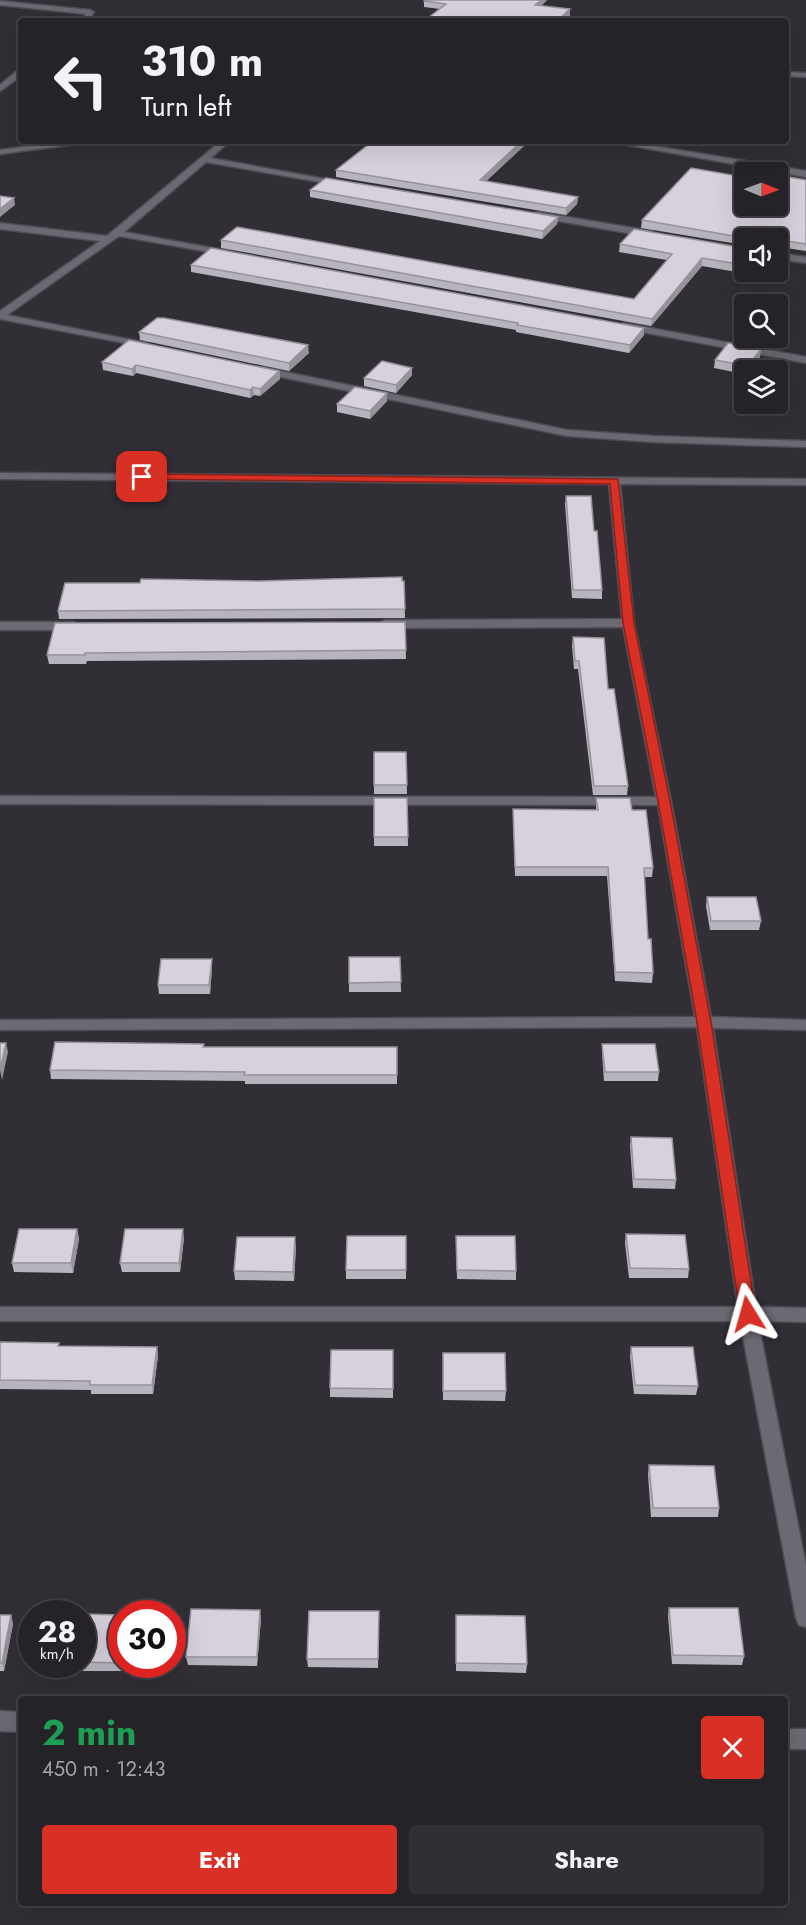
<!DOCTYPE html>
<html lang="en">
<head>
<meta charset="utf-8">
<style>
  :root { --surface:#252228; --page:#312f34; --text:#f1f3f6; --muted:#a3a4a8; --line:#423f45; --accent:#d93025 }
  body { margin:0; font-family:Jost,sans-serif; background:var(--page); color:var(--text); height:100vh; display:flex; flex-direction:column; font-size:22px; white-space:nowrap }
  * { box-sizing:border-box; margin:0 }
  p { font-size:20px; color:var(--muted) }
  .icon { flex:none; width:33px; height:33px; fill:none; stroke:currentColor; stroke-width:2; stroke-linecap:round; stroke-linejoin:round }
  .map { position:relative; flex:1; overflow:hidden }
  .panel { position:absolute; left:18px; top:1696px; width:770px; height:210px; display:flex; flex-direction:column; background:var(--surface); border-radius:6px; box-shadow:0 6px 24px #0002,0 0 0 2px var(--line) }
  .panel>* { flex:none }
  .banner { position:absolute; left:18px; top:18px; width:771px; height:126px; border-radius:6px; box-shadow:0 6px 24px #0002,0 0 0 2px var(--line); background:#252228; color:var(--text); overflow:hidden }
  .needle { width:39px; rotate:91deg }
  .controls { position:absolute; left:734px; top:162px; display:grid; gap:12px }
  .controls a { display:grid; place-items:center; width:54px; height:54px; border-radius:6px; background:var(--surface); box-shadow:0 6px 24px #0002,0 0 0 2px var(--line); font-size:30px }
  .speed { position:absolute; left:18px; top:1600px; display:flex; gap:12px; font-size:30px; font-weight:700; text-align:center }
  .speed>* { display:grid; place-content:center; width:78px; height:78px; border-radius:50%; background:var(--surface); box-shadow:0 6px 24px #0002,0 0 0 2px var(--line); line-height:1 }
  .speed small { font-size:15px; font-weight:400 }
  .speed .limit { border:9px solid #d22; background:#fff; color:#111 }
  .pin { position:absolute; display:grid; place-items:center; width:51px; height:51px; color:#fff; margin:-26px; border-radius:12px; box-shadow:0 3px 9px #0006 }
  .me { position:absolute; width:66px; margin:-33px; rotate:352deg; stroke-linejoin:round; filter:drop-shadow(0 0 4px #0008) }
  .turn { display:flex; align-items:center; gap:21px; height:126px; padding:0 24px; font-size:27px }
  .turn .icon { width:78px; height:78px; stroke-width:2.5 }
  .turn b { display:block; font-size:42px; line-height:51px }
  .round { display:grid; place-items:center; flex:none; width:63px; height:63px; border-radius:6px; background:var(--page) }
  .overview { display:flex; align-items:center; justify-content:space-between; height:102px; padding:0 24px }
  h1 { font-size:36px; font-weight:700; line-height:45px; color:#1e9e55 }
  .primary-button { display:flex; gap:12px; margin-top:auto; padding:12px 24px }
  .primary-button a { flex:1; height:69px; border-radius:6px; background:var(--accent); color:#fff; font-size:24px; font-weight:700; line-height:69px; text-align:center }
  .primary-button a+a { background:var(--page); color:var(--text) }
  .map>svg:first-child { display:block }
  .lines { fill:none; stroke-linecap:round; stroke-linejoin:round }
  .minor-casing { stroke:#4e4b52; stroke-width:3 }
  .minor { fill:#6d6973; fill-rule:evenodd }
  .wall { fill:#b8b4bd }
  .shaded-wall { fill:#96929a }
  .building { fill:#d6d1dc; stroke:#96929a; stroke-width:1.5 }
  .route { fill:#d93025; stroke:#8d1f18; stroke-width:1.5 }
</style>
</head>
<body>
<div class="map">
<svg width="806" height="1925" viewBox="0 0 806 1925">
  <rect width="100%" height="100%" fill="#312e36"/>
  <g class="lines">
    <g class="minor-casing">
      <path id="minor" d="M0,1L90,10L94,12L88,21H80L86,14L0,5Z
        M18,70H21V76L0,91V85Z
        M786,72L806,73V77L786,76Z
        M66,141H89L85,143L0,154V150Z
        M221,141H230L211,158L347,183L343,186L206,162L124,232L229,251L234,254L232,256L119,236L7,315L147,343L152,346L150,348L0,319V311L100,241L0,229V223L107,236Z
        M605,141H624L806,171V177Z
        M538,212L651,231L655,234L651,237L535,217V213Z
        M777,253L806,257V263L777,259Z
        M624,323L806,357V363L621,328L619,326Z
        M261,367L567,430L653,436L806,441V447L653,442L567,436L257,372L256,370Z
        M0,473L806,479V485L620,484L634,623L671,801L711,1017L806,1020V1030L713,1028L756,1307L806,1308V1322L758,1321L806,1566V1627L799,1625L796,1618L740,1321H0V1307H738L697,1027L0,1030V1020L695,1017L658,805L0,804V796L656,797L623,627L385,628L379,624L385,620L622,619L609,484L0,479Z
        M0,622H73L79,626L73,630H0Z
        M0,1711L21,1712V1732L0,1731Z
        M784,1729H806V1749H784Z"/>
    </g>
    <use href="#minor" class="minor"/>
  </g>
  <path class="wall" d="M425,0H547L541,6L570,9V16L564,21H424L440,9L424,7V1Z
    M373,141H526V144L486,181L578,197L577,204L566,215L336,177V170Z
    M743,177L806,180V251L786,248L783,252L777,251V238H744V245L641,228L642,220Z
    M310,190L558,217L557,224L542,239L310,197Z
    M221,240L634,299L667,260L619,252L620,244L744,248V272H768L765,277L702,266L651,326L221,248Z
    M191,265L644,328V335L629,353L516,332V330L191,272Z
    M744,322V338H774L766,347L734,342L735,334Z
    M139,332L309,353L289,371L140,340Z
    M760,357L750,370H744V374L714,368L715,360Z
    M102,362L279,371L280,379L260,396L254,395L250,398L136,373L133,376L103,370Z
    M412,368V375L396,393L364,386V378Z
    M387,401L370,419L337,412V404Z
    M566,496L594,531L602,590V599L572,598L565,504Z
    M259,581H404L405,618L59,619L58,611L140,583Z
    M405,622L406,659L87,661L86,664H49L47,655Z
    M573,637L608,689L628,786L627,795H593L578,669H574L572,646Z
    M374,752H406L407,794H374Z
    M374,798H407L408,846H374Z
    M596,798L632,810L653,868L652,877H644L648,939L653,973L652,983L615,981L607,876H515L513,809L596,810Z
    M707,897L761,921L759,930H710L706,906Z
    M349,957H400L401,992H349Z
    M212,968L210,994H159L158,985Z
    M602,1044L659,1072L658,1081H604L602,1053Z
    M204,1047H397V1084H245V1081L51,1079L50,1070Z
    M631,1137L676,1180L675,1189L633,1188L630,1146Z
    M77,1229L79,1239L73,1273L14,1272L12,1263Z
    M626,1234L689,1269L688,1278H629L625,1243Z
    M406,1236V1279H346V1270Z
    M184,1238L180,1272H122L120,1263Z
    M456,1245L516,1271V1280L457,1279Z
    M296,1247L294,1281L235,1280L234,1271Z
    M0,1342L60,1346L157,1347L158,1356L153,1394H91V1390L0,1389Z
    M631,1347L698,1386L696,1395L634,1394L630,1356Z
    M393,1350V1398L330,1397V1388Z
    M443,1353L506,1391L505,1401L443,1400Z
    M649,1465L719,1508L718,1517H651L648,1474Z
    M669,1608L744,1656L742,1665L672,1664L668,1616Z
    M379,1611L378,1668L308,1667L307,1659Z
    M82,1614L122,1615V1665H125L124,1671H55L53,1665H82Z
    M0,1615H11L13,1624L4,1671H0Z
    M456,1615L527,1664L526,1673L456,1671Z
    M261,1618L257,1666L188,1665L186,1657Z"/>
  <path class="shaded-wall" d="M541,0H547L535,11V5Z
    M570,9V16L564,21H557Z
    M522,141H526V144L480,187V180Z
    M578,197L577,204L566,215V208Z
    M14,198L15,205L0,217V209Z
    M558,217L557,224L542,239L543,231Z
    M787,241L786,248L783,252L784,244Z
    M702,258V266L651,326L652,319Z
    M644,328V335L629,353L630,345Z
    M769,338H774L766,347L767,340Z
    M308,345L309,353L289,371V363Z
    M761,349L760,357L750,370H747L748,366Z
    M136,365V373L133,376L132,369Z
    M412,368V375L396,393V385Z
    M279,371L280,379L260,396V389Z
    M253,387L254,395L250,398V390Z
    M387,393V401L370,419V411Z
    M212,959V968L210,994L209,985Z
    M6,1043L8,1052L2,1080L0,1070Z
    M77,1229L79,1239L73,1273L71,1263Z
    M183,1229L184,1238L180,1272L179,1263Z
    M295,1237L296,1247L294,1281L293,1272Z
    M157,1347L158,1356L153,1394L152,1385Z
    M260,1610L261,1618L257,1666V1657Z
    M11,1615L13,1624L4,1671L2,1663Z"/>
  <path class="building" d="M425,0H541L535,5L570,9L557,21H424L446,4L424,1Z
    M373,141H522L480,180L578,197L566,208L336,170Z
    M691,168L743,177L744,176V206H777V175L806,180V244L787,241L784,244H777V238H745L642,220Z
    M749,171L761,172H747Z
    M326,178L558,217L543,231L310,190Z
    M0,196L14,198L0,209Z
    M237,227L634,299L672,254L620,244L634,229L744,248V265L702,258L652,319L221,240Z
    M211,248L644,328L630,345L517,325L518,323L191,265Z
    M157,318H164L308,345L289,363L139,332Z
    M744,322V336L735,334Z
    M755,338H769L767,340Z
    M129,340L279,371L260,389L253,387L250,390L136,365L132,369L102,362Z
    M728,343L761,349L748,366L715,360Z
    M382,361L412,368L396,385L364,378Z
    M355,387L387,393L370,411L337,404Z
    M566,496H591L594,531H597L602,590H573Z
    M402,577V581H404L405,609L58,611L65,583H140L141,579L259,581Z
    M405,622L406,650L85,653V655H47L55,623Z
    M573,637L604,638L608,689H614L628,786H594L579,661H575Z
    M374,752H406L407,785H374Z
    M374,798H407L408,837H374Z
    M596,798H630L632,810H646L653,868H644L648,939H651L653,973L615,972L608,867H515L513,809L598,810Z
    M707,897H756L761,921H711Z
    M349,957H400L401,982L349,983Z
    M161,959H212L209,985H158Z
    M55,1042L204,1044L203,1047H397V1075H244L245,1072L50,1070Z
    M0,1043H6L0,1070Z
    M602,1044H655L659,1072H605Z
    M631,1137L672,1138L676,1180L634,1179Z
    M19,1229H77L71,1263H12Z
    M125,1229H183L179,1263H120Z
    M626,1234L685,1235L689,1269L630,1268Z
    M347,1236H406V1270H346Z
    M456,1236H515L516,1271L457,1270Z
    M237,1237H295L293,1272L234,1271Z
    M0,1342L59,1343L58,1346L157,1347L152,1385H90V1381L0,1380Z
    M631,1347H693L698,1386L635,1385Z
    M331,1350H393V1389L330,1388Z
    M443,1353H505L506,1391H443Z
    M649,1465L714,1466L719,1508H653Z
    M669,1608H738L744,1656L673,1655Z
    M191,1609L260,1610L257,1657H186Z
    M309,1611H379L378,1659H307Z
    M82,1614L122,1615V1663L82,1662Z
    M0,1615H11L2,1663H0Z
    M456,1615L525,1616L527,1664L456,1663Z"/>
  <path class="route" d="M142,474L618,479L634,623L670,801L711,1022L756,1314L754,1319L748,1321L742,1319L740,1314L697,1022L658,801L623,623L610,484L138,479L137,477Z"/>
</svg>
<div class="controls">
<a><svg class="needle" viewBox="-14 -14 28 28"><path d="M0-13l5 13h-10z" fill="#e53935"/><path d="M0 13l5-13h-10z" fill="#a3a4a8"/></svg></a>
<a><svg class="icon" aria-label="sound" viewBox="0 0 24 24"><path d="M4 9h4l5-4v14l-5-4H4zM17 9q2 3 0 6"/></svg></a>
<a><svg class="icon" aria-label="search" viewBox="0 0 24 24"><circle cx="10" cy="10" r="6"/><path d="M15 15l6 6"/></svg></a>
<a><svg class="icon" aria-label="layers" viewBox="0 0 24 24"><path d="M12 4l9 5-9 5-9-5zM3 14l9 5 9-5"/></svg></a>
</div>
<div class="speed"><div>28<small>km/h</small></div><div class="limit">30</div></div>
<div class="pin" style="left:142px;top:477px;background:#d93025"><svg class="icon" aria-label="arrive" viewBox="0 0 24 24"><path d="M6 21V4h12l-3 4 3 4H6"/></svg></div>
<svg class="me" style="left:748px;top:1314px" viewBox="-20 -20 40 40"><path d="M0-17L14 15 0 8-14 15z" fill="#d93025" stroke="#fff" stroke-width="4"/></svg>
<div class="banner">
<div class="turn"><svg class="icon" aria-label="left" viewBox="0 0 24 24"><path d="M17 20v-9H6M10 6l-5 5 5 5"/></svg><div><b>310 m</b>Turn left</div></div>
</div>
<section class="panel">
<div class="overview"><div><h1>2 min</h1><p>450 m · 12:43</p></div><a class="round" style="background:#d93025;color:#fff"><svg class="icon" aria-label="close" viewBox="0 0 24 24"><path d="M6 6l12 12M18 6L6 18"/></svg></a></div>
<div class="primary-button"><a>Exit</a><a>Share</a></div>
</section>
</div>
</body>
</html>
